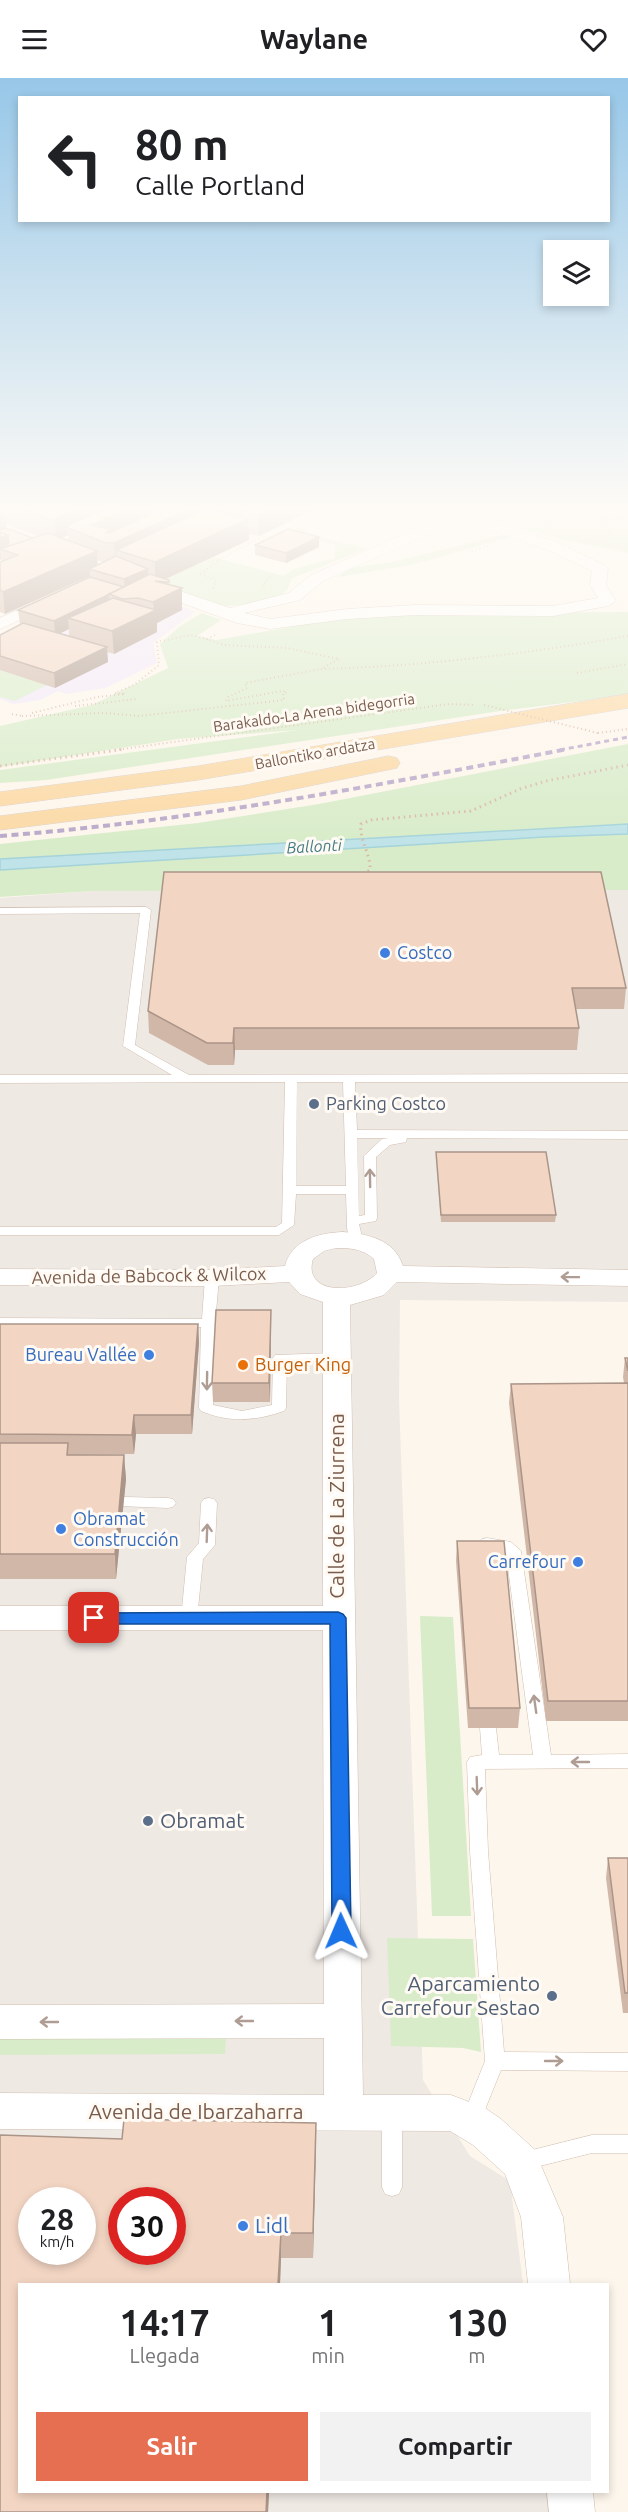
<!DOCTYPE html>
<html lang="es">
<head>
<meta charset="utf-8">
<style>
  :root { --surface:#fff; --page:#f2f2f2; --text:#202124; --muted:#757577; --accent:#e76f51 }
  body { margin:0; font-family:Ubuntu,sans-serif; background:var(--page); color:var(--text); height:100vh; display:flex; flex-direction:column; font-size:22px; white-space:nowrap }
  * { box-sizing:border-box; margin:0 }
  p { font-size:20px; color:var(--muted) }
  .icon { flex:none; width:33px; height:33px; fill:none; stroke:currentColor; stroke-width:2; stroke-linecap:round; stroke-linejoin:round }
  .map { position:relative; flex:1; overflow:hidden }
  .side { position:absolute; left:18px; top:2205px; width:591px; height:210px; display:flex; flex-direction:column; background:var(--surface); border-radius:0px; box-shadow:0 3px 9px #0003 }
  .side>* { flex:none }
  .guide { position:absolute; left:18px; top:18px; width:592px; height:126px; border-radius:0px; box-shadow:0 3px 9px #0003; background:#fff; color:var(--text); overflow:hidden }
  .tools { position:absolute; left:543px; top:162px; display:grid; gap:12px }
  .tools a { display:grid; place-items:center; width:66px; height:66px; border-radius:0px; background:var(--surface); box-shadow:0 3px 9px #0003; font-size:30px }
  .speed { position:absolute; left:18px; top:2109px; display:flex; gap:12px; font-size:30px; font-weight:700; text-align:center }
  .speed>* { display:grid; place-content:center; width:78px; height:78px; border-radius:50%; background:var(--surface); box-shadow:0 3px 9px #0003; line-height:1 }
  .speed small { font-size:15px; font-weight:400 }
  .speed .limit { border:9px solid #d22; background:#fff; color:#111 }
  .pin { position:absolute; display:grid; place-items:center; width:51px; height:51px; color:#fff; margin:-26px; border-radius:12px; box-shadow:0 3px 9px #0006 }
  .me { position:absolute; width:66px; margin:-33px; rotate:359deg; stroke-linejoin:round; filter:drop-shadow(0 0 4px #0008) }
  .turn { display:flex; align-items:center; gap:21px; height:126px; padding:0 18px; font-size:27px }
  .turn .icon { width:78px; height:78px; stroke-width:2.5 }
  .turn b { display:block; font-size:42px; line-height:51px }
  .eta { display:flex; justify-content:space-evenly; align-items:center; height:102px; text-align:center }
  .eta b { font-size:36px; font-weight:700; line-height:42px }
  .action { display:flex; gap:12px; margin-top:auto; padding:12px 18px }
  .action a { flex:1; height:69px; border-radius:0px; background:var(--accent); color:#fff; font-size:24px; font-weight:700; line-height:69px; text-align:center }
  .action a+a { background:var(--page); color:var(--text) }
  header { display:flex; justify-content:space-between; align-items:center; height:78px; padding:0 18px; background:var(--surface); font-size:27px; font-weight:700 }
  .map>svg:first-child { display:block }
  .industrial { fill:#efe9e4; fill-rule:evenodd }
  .education { fill:#f3e8fa }
  .green { fill:#d8ecc9 }
  .water { fill:#bfe3e8; stroke:#a5d3da; stroke-width:1.5 }
  .lines { fill:none; stroke-linecap:round; stroke-linejoin:round }
  .lane-casing { stroke:#d1beb0; stroke-width:1 }
  .street-casing { stroke:#d1beb0; stroke-width:1 }
  .primary-casing { stroke:#dad1cd; stroke-width:1 }
  .path-far1 { stroke:#d9b8a5; stroke-width:2; stroke-dasharray:1 3; stroke-linecap:butt }
  .path { stroke:#d9b8a5; stroke-width:3; stroke-dasharray:1.5 4; stroke-linecap:butt }
  .lane { fill:#fff; fill-rule:evenodd }
  .street { fill:#fff; fill-rule:evenodd }
  .primary { fill:#fbd9a5; fill-rule:evenodd }
  .rail-far1 { stroke:#b9a8c9; stroke-width:3; stroke-dasharray:5 4; stroke-linecap:butt }
  .rail { stroke:#b9a8c9; stroke-width:4; stroke-dasharray:7 4.5; stroke-linecap:butt }
  .path-bridge { stroke:#d9b8a5; stroke-width:2; stroke-dasharray:1 3; stroke-linecap:butt }
  .wall { fill:#d1b7a8; fill-rule:evenodd }
  .shaded-wall { fill:#aa9588 }
  .building { fill:#f3d5c3; stroke:#aa9588; stroke-width:1.5; fill-rule:evenodd }
  .oneway { stroke:#af9d94 }
  .route { fill:#1a73e8; stroke:#114b97; stroke-width:1.5 }
  .shop-dot { fill:#3f7fe0; stroke:#fffaf3; stroke-width:2 }
  .service-dot { fill:#5c6f8a; stroke:#fffaf3; stroke-width:2 }
  .food-dot { fill:#e8710a; stroke:#fffaf3; stroke-width:2 }
  .labels { text-anchor:middle; stroke-width:6; stroke-linejoin:round; paint-order:stroke }
  .far-street-label { font-size:15px; fill:#7a5c4d; stroke:#fffaf3 }
  .far-water-label { font-size:16px; font-style:italic; fill:#437c86; stroke:#fffaf3 }
  .shop-label { font-size:18px; fill:#366cbe; stroke:#fffaf3; text-anchor:start }
  .service-label { font-size:18px; fill:#4e5e75; stroke:#fffaf3; text-anchor:start }
  .street-label { font-size:18px; fill:#7a5c4d; stroke:#fffaf3 }
  .food-label { font-size:18px; fill:#c56008; stroke:#fffaf3; text-anchor:start }
  .near-street-label { font-size:21px; fill:#7a5c4d; stroke:#fffaf3 }
  .near-service-label { font-size:21px; fill:#4e5e75; stroke:#fffaf3; text-anchor:start }
  .near-shop-label { font-size:21px; fill:#366cbe; stroke:#fffaf3; text-anchor:start }
</style>
</head>
<body>
<header><svg class="icon" aria-label="menu" viewBox="0 0 24 24"><path d="M4 6h16M4 12h16M4 18h16"/></svg>Waylane<svg class="icon" aria-label="heart" viewBox="0 0 24 24"><path d="M12 20l-8-8c-3-5 5-10 8-4 3-6 11-1 8 4z"/></svg></header>
<div class="map">
<svg width="628" height="2434" viewBox="0 0 628 2434">
  <rect width="100%" height="100%" fill="#fdf6ec"/>
  <path class="industrial" d="M628,812V1224L400,1222L399,1321L423,2002L470,2078L510,2103L523,2206H20V2414H549L552,2434H0V820L92,813ZM32,2122H82V2174H32ZM122,2122H172V2174H122Z"/>
  <path class="education" d="M148,514L195,534L153,565L157,585L105,610L67,616L58,613L40,622L13,626L0,621V569L43,563Z"/>
  <path class="green" d="M495,428H572L615,440L626,435L603,428H616L628,432V475L561,461L525,451L484,435L498,430Z
    M297,449L307,451L301,454L367,471L292,500L287,512L280,518L247,526L226,528H215L156,506L212,479L284,498L294,491L335,480V467L287,454Z
    M505,456L514,458L411,487L338,499L351,490L393,484Z
    M628,534V617L500,633L46,702L0,705V692L299,652L178,661L0,689V648L92,627L168,590L160,566L179,549L202,535L221,542L197,558L216,562L337,541L402,536Z
    M0,592L47,607L15,623L0,619Z
    M628,666V746L0,781V766L198,745L319,726Z
    M628,756V812L92,813L0,819V792L544,759Z
    M420,1538L453,1539L471,1838H432Z
    M387,1860L473,1861L481,1974L463,1970L391,1968Z
    M0,1959H226L225,1976L0,1977Z"/>
  <path class="water" d="M628,746V756L544,759L0,792V781Z"/>
  <g class="lines">
    <g class="lane-casing">
      <path id="lane" d="M146,829L151,832L135,967L189,997L628,996V1004H355L357,1052L628,1053V1061L407,1060L406,1064L390,1067L376,1079L377,1140L376,1143L359,1146L363,1163L356,1167L349,1163L347,1149L346,1116H296L294,1147L279,1157H0V1149H276L282,1145L285,1004L0,1005V997H172L123,968L140,835L0,836V830ZM297,1004H343L346,1108H296ZM357,1060H389L382,1061L364,1078L365,1137L359,1138Z
        M212,1196L219,1200L215,1245L213,1327L242,1333L272,1327L273,1280L275,1277L336,1275L343,1279L336,1283L287,1284L286,1330L284,1333C255,1343 230,1345 201,1333L199,1330L201,1249L0,1248V1240L202,1241L205,1200Z
        M124,1419L168,1420L173,1421L176,1425L173,1429L168,1430L119,1428L116,1424L119,1420Z
        M209,1420L214,1421L217,1425L215,1467L203,1481L197,1541L195,1545L189,1547L183,1545L181,1541L187,1479L199,1465L201,1425L204,1421Z
        M487,1460L511,1464L521,1473L551,1677L628,1676V1690L485,1691L488,1773L504,1974L628,1975V1993L501,1992L478,2049L471,2052L464,2049L461,2043L485,1983L470,1773L467,1684L470,1679L482,1677L480,1650L482,1645L488,1644L494,1645L496,1650L499,1677H533L506,1475L482,1469L479,1465L482,1461Z
        M392,2028L399,2031L402,2037V2109L399,2116L392,2118L385,2116L382,2109V2037L385,2031Z
        M592,2057H628V2075H592L520,2093L513,2091L510,2084L513,2077L520,2075Z"/>
    </g>
    <g class="street-casing">
      <path id="street" d="M132,428H152L55,473L0,491V481L45,467Z
        M321,428H341L289,455H279L276,452L279,449Z
        M390,428H412L442,439L455,434L466,433L559,465L606,488L608,491L606,507L616,523L608,528L553,538L415,537L347,541L270,551L237,545L141,510L139,507L147,502L153,504L230,530L289,515L311,497L429,445ZM462,442L548,472L592,493L590,507L598,520L553,528L415,527L347,531L270,541L244,535L300,522L323,503Z
        M51,517L57,519L59,522L57,525L0,551V540Z
        M343,1154C368,1156 394,1161 403,1188L628,1192V1208L397,1204L384,1217L350,1227L363,2017H451L485,2030L501,2041L534,2071L563,2139L570,2206H528L521,2139L505,2096L473,2067L450,2053L0,2051V2015L324,2017V1960L0,1961V1927L324,1926L323,1552H0V1528H323V1224L300,1216L289,1204L212,1208L0,1207V1191L212,1192L285,1188C292,1162 318,1155 343,1154ZM336,1170C351,1170 363,1171 374,1181L377,1195C358,1217 302,1217 313,1181L324,1173Z
        M547,2414H593L595,2434H549Z"/>
    </g>
    <g class="primary-casing">
      <path id="primary" d="M628,616V630L198,702L0,728V714L198,688Z
        M389,678L397,680L400,685L397,690L241,722L0,752V738L241,708Z"/>
    </g>
    <path class="path-far1" d="M558,428L628,443
      M601,439L611,455L603,465
      M545,448L564,431
      M586,462L628,471
      M468,474L491,467
      M264,508L263,506L271,498
      M213,510L216,503L201,496L216,484L265,457
      M215,557L207,561L223,567L287,570L339,581L321,591C424,588 526,576 628,558
      M577,595L628,586
      M75,628L137,621
      M32,635L97,619L125,616L115,615L134,607L159,587L157,564L190,557L207,561
      M12,636L22,638
      M22,638L104,635L139,638L284,622L283,616L287,614L282,613L226,623L228,619L247,610L245,605L321,591
      M598,655L628,651
      M115,672L449,626L475,627"/>
    <path class="path" d="M0,688L125,671
      M363,796L370,792C371,776 359,763 361,746L371,742L471,733L520,711L546,703L628,687"/>
    <use href="#lane" class="lane"/>
    <use href="#street" class="street"/>
    <use href="#primary" class="primary"/>
    <path class="rail-far1" d="M560,672L628,659"/>
    <path class="rail" d="M0,758C192,743 379,707 568,671"/>
    <path class="path-bridge" d="M484,627L598,655"/>
  </g>
  <path class="wall" d="M0,428H45L51,430L56,428H321L259,458L249,456V462L166,501L169,502L170,507L182,532L157,545V554L114,576L107,574L108,584L55,610L0,592V557L20,547L18,532L90,498L5,536L0,534V484L2,483L1,481L0,482ZM6,446L37,458L33,460L6,450ZM68,457L69,462L61,460ZM97,482L103,484L98,487ZM69,551V559L59,556Z
    M255,467L319,469L286,485L255,477Z
    M164,794L626,910L624,931H576L579,950L577,972H235L234,987H208L149,955L148,933Z
    M436,1074L556,1137L555,1144H441Z
    M271,1232L270,1324H213L212,1305Z
    M0,1246H198L199,1265L192,1356H136L134,1376H69L124,1377L126,1401L116,1501H0Z
    M625,1280H628V1643H546L509,1325L511,1306L624,1305L623,1299Z
    M457,1463L520,1630L518,1650H468L456,1483Z
    M608,1780H628V1935H623L606,1800Z
    M124,2041L316,2045L313,2180H281L280,2206H20V2414H269L268,2434H0V2057L122,2061ZM32,2122H82V2174H32ZM122,2122H172V2174H122Z"/>
  <path class="shaded-wall" d="M84,428H134L68,450V457L56,462L54,441Z
    M136,428H186L152,436L147,434L148,445L107,465L91,447Z
    M196,428H217L218,440L116,472L117,486H116L114,465Z
    M277,428H321L259,458L258,437Z
    M5,438L9,469L0,471L1,481L0,482V440Z
    M248,441L249,462L161,503H155V484Z
    M319,459V469L286,485V475Z
    M97,473L98,494L89,491L90,498L5,536L3,514Z
    M148,491L149,513L125,520L124,501Z
    M169,502L170,516L182,510V532L157,545V554L114,576L112,553L154,533L153,524L170,516Z
    M109,516L110,531L68,540L69,551L55,558L54,543Z
    M107,569L108,584L55,610L54,595Z
    M234,950L235,972L234,987L233,965Z
    M271,1232V1251L270,1324L269,1305Z
    M198,1246L199,1265L192,1356L191,1337Z
    M134,1337L136,1356L134,1376L132,1357Z
    M124,1377L126,1401L116,1501L115,1476Z
    M316,2045V2069L313,2180V2155Z
    M281,2155V2180L280,2206H278Z
    M267,2414H269L268,2434H266Z"/>
  <path class="building" d="M14,428H45L51,430L56,428H84L54,441H47Z
    M112,428H136L91,447L112,452L106,454L109,455L152,436L147,434L161,428H196L114,465H106L68,450V447Z
    M223,428H277L258,437Z
    M206,431L248,441L155,484L116,472Z
    M6,450L33,460L9,468L8,457L0,454V452Z
    M288,451L319,459L286,475L255,467Z
    M0,454L8,457L0,460Z
    M48,455L97,473L3,514L0,512V484L18,477L0,471Z
    M116,478L148,491L124,501L89,491Z
    M150,496L169,502V504L155,503L182,510L153,524L138,520L122,521L109,516Z
    M90,499L124,509L54,543L18,532Z
    M113,520L156,532L112,553L68,540Z
    M23,545L107,569L54,595L0,578V557Z
    M164,794H601L626,910H572L579,950H234L233,965H207L148,933Z
    M436,1074H546L556,1137H441Z
    M216,1232H271L269,1305H212Z
    M0,1246H198L191,1337H134L132,1357L0,1356Z
    M625,1280H628V1293Z
    M628,1305V1623H548L511,1306Z
    M0,1365H68L67,1377H124L115,1476H0Z
    M457,1463H504L520,1630H469Z
    M608,1780H628V1915H625Z
    M124,2041L316,2045L313,2155H281L278,2206H20V2414H267L266,2434H0V2057L122,2061ZM32,2122H82V2174H32ZM122,2122H172V2174H122Z"/>
  <defs><path id="oneway-shaft" d="M-6 0H5M1.5-3L5.5 0L1.5 3" fill="none" stroke-width="1.6" stroke-linecap="round" stroke-linejoin="round" transform="scale(1.5)"/></defs>
  <g class="oneway">
    <use href="#oneway-shaft" transform="translate(370 1100) rotate(-91)"/>
    <use href="#oneway-shaft" transform="translate(570 1199) rotate(-179)"/>
    <use href="#oneway-shaft" transform="translate(207 1303) rotate(91)"/>
    <use href="#oneway-shaft" transform="translate(207 1455) rotate(-88)"/>
    <use href="#oneway-shaft" transform="translate(535 1626) rotate(-98)"/>
    <use href="#oneway-shaft" transform="translate(580 1684) rotate(180)"/>
    <use href="#oneway-shaft" transform="translate(477 1708) rotate(88)"/>
    <use href="#oneway-shaft" transform="translate(244 1943) rotate(180)"/>
    <use href="#oneway-shaft" transform="translate(49 1944) rotate(-180)"/>
    <use href="#oneway-shaft" transform="translate(554 1983)"/>
  </g>
  <linearGradient id="sky" x2="0" y2="1"><stop stop-color="#97c7e8"/><stop offset="0.56" stop-color="#fefbf6"/><stop offset="1" stop-color="#fefbf6" stop-opacity="0"/></linearGradient>
  <rect width="628" height="769" fill="url(#sky)"/>
  <path class="route" d="M338,1534L343,1536L346,1540L351,1853L348,1859L341,1861L335,1859L332,1853L330,1546H94L89,1545L86,1540L89,1536L94,1535Z"/>
  <g class="shop-dot">
    <circle cx="385" cy="875" r="6"/>
    <circle cx="149" cy="1277" r="6"/>
    <circle cx="61" cy="1451" r="6"/>
    <circle cx="578" cy="1484" r="6"/>
    <circle cx="243" cy="2148" r="6"/>
  </g>
  <g class="service-dot">
    <circle cx="314" cy="1026" r="6"/>
    <circle cx="148" cy="1743" r="6"/>
    <circle cx="552" cy="1918" r="6"/>
  </g>
  <circle class="food-dot" cx="243" cy="1287" r="6"/>
  <g class="labels">
    <g class="far-street-label">
      <text transform="translate(314 635) rotate(-8)" y="5">Barakaldo-La Arena bidegorria</text>
      <text transform="translate(315 676) rotate(-10)" y="5">Ballontiko ardatza</text>
    </g>
    <g class="far-water-label">
      <text transform="translate(314 768) rotate(-3)" y="6">Ballonti</text>
    </g>
    <g class="shop-label">
      <text x="397" y="881">Costco</text>
      <text x="137" y="1283" text-anchor="end">Bureau Vallée</text>
      <text x="73" y="1447">Obramat<tspan x="73" dy="21">Construcción</tspan></text>
      <text x="566" y="1490" text-anchor="end">Carrefour</text>
    </g>
    <g class="service-label">
      <text x="326" y="1032">Parking Costco</text>
    </g>
    <g class="street-label">
      <text transform="translate(149 1198) rotate(-1)" y="6">Avenida de Babcock &amp; Wilcox</text>
    </g>
    <g class="food-label">
      <text x="255" y="1293">Burger King</text>
    </g>
    <g class="near-street-label">
      <text transform="translate(337 1428) rotate(-90)" y="7">Calle de La Ziurrena</text>
      <text x="196" y="2041">Avenida de Ibarzaharra</text>
    </g>
    <g class="near-service-label">
      <text x="160" y="1750">Obramat</text>
      <text x="540" y="1913" text-anchor="end">Aparcamiento<tspan x="540" dy="24">Carrefour Sestao</tspan></text>
    </g>
    <g class="near-shop-label">
      <text x="255" y="2155">Lidl</text>
    </g>
  </g>
</svg>
<div class="tools">
<a><svg class="icon" aria-label="layers" viewBox="0 0 24 24"><path d="M12 4l9 5-9 5-9-5zM3 14l9 5 9-5"/></svg></a>
</div>
<div class="speed"><div>28<small>km/h</small></div><div class="limit">30</div></div>
<div class="pin" style="left:94px;top:1540px;background:#d93025"><svg class="icon" aria-label="arrive" viewBox="0 0 24 24"><path d="M6 21V4h12l-3 4 3 4H6"/></svg></div>
<svg class="me" style="left:341px;top:1853px" viewBox="-20 -20 40 40"><path d="M0-17L14 15 0 8-14 15z" fill="#1a73e8" stroke="#fff" stroke-width="4"/></svg>
<div class="guide">
<div class="turn"><svg class="icon" aria-label="left" viewBox="0 0 24 24"><path d="M17 20v-9H6M10 6l-5 5 5 5"/></svg><div><b>80 m</b>Calle Portland</div></div>
</div>
<section class="side">
<div class="eta">
<div><b>14:17</b><p>Llegada</p></div>
<div><b>1</b><p>min</p></div>
<div><b>130</b><p>m</p></div>
</div>
<div class="action"><a>Salir</a><a>Compartir</a></div>
</section>
</div>
</body>
</html>
